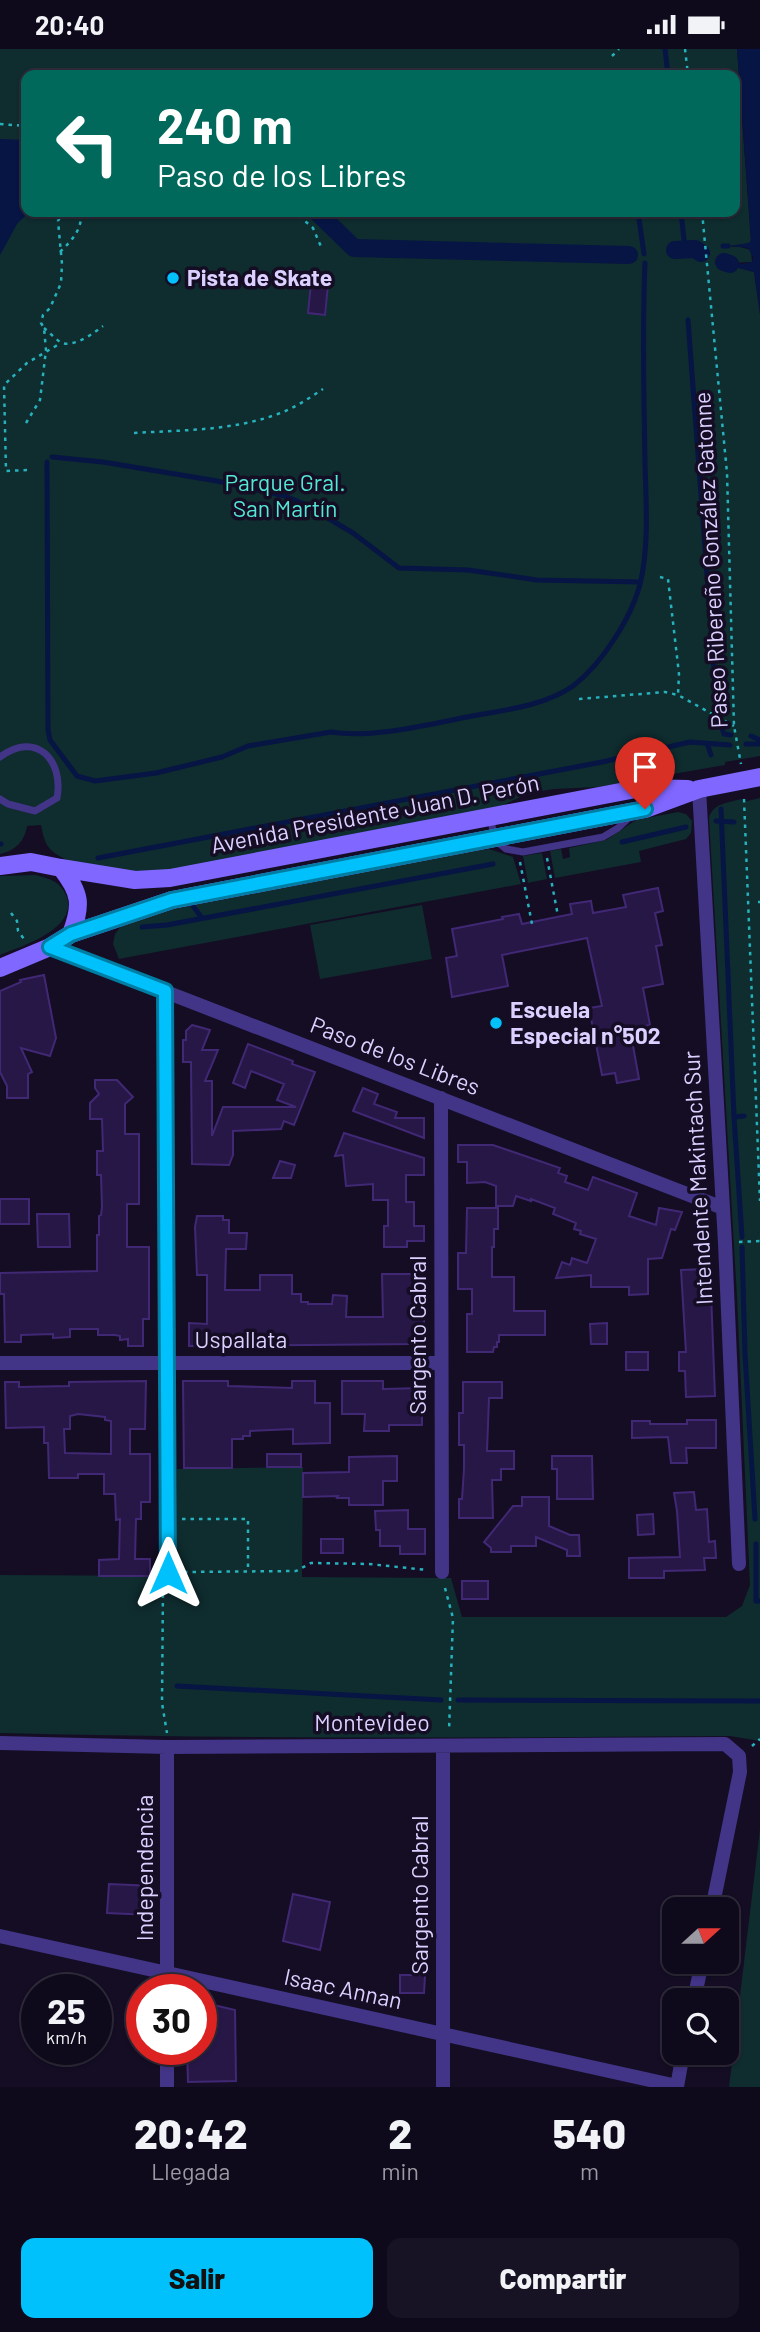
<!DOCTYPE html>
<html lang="es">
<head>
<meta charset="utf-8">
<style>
  :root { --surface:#0f0a1b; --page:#181324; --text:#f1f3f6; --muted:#9b9aa3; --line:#2f2b3a; --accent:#00c1fb }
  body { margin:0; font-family:Barlow,sans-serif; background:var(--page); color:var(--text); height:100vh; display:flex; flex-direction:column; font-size:26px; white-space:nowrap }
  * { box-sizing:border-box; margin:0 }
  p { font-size:23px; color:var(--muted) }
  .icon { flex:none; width:38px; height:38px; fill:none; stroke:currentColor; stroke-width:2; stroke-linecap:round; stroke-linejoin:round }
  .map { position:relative; height:2038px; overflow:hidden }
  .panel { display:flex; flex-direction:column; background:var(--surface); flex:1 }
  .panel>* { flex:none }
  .top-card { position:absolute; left:21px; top:21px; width:719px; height:147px; border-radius:14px; box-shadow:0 2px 5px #0004,0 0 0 2px var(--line); background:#00695c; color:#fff; overflow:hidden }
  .needle { width:46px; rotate:69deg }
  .controls { position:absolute; left:662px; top:1848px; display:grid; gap:14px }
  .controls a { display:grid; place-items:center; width:77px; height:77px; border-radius:14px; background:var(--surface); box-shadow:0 2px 5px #0004,0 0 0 2px var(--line); font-size:35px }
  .speed { position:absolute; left:21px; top:1925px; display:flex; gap:14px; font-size:35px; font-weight:700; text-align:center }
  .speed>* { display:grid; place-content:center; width:91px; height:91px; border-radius:50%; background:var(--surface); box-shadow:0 2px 5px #0004,0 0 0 2px var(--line); line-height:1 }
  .speed small { font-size:18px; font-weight:400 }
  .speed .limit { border:10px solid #d22; background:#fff; color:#111 }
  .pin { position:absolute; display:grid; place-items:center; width:60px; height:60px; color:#fff; margin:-72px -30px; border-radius:50% 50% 50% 0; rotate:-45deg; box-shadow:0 0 7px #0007 }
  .pin .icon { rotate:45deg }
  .me { position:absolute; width:77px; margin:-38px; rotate:0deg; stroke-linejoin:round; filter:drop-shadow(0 0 5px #0008) }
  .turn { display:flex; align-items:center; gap:24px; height:147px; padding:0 21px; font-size:32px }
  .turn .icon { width:91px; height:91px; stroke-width:2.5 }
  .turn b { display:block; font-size:49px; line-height:60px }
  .eta { display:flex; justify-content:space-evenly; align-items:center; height:119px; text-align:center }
  .eta b { font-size:42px; font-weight:800; line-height:49px }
  .cta { display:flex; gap:14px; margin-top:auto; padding:14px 21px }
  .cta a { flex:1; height:80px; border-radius:14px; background:var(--accent); color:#111; font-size:28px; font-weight:800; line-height:80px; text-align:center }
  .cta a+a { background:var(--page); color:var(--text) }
  .status { display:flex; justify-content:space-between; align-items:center; height:49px; padding:0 35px; background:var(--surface); direction:ltr }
  .status svg { height:19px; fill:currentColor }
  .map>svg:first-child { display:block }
  .green { fill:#0f2c2f; fill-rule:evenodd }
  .water { fill:#061544 }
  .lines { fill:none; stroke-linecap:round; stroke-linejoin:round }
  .stream { stroke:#061544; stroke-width:5 }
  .canal { stroke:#061544; stroke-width:18 }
  .building { fill:#271747; stroke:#412874; stroke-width:2; fill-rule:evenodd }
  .path { stroke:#26b2bd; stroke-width:2.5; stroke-dasharray:3.5 5; stroke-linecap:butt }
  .lane { stroke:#423486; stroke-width:7 }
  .street { stroke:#423486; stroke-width:14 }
  .secondary { stroke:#7f67ff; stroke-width:18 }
  .route-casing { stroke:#007da3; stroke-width:18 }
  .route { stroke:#00c1fb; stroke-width:12 }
  .poi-dot { fill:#00c1fb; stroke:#140d24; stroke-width:2.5 }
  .labels { text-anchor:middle; stroke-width:7; stroke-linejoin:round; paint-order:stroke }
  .poi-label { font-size:23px; font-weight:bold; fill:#dbd0ff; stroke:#140d24; text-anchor:start }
  .park-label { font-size:23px; fill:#54e7d6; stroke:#140d24 }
  .street-label { font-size:23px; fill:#dbd0ff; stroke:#140d24 }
</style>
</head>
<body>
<div class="status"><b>20:40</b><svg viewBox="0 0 49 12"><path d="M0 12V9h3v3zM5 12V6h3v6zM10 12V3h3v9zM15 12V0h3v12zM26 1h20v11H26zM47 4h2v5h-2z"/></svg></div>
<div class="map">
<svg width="760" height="2038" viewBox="0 0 760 2038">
  <rect width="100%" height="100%" fill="#140d24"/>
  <path class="green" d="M0,0H737L751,192L749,194L729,198H740L751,201L752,213L731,214L730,216L754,223L760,265V707L725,713V716L598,738L554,740L529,744L505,755L504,758L157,823C130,824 72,821 51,801C44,794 43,785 41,776L27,777C25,792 15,802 0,805ZM26,26H735V163H26Z
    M760,749V1692L730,1687C487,1689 243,1690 0,1684V1526L177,1527V1420L303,1418L302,1528L451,1529L462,1568H726L742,1557L750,1536L737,1248L709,769C713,754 728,754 741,750L743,753Z
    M678,763L686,765L692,772L691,784L686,790L639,802L641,813L555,829L550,802L561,800L563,810L570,808L569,799L606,791L636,771Z
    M489,800L513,808L521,835L124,909L119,910L113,895L115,885L121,877L171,858L470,802Z
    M542,804L547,830L528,834L523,807Z
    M35,826C48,829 60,832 66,846C80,879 23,897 0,906V827Z
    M422,856L432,910L320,930L310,876Z
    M760,1780V2038H729Z"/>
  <path class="water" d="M737,0H760V265L754,223L730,217V213L741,215L752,213L753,208L748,199L728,197L749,194L751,191Z
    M0,90L26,91V163H29L17,175L0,206Z"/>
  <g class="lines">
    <path class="stream" d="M665,0L668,26
      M638,163L644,205
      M681,163L685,200
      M723,197H728
      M695,200H701
      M688,271L717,660
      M52,408L103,413L217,432L285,447L304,455L353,484L399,519L468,521L537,531L640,533
      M47,413L48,681L50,691L77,727L95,732L156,724L222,708L248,697L331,683C372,690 431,675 472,667C505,661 544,657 573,637C602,615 633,567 641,531C649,494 646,453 645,415C644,348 642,281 645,214
      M722,679L724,685L731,686
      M751,687L760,691
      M707,694L711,706
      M746,695H760
      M721,760L734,1068L742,1188
      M716,772L734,773
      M622,793L686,778
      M0,795H1
      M98,809L602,713L690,693L730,696
      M190,853L202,869
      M142,878L167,876L493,815
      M734,1068L744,1067
      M742,1198L745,1305L755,1470
      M756,1495V1552H760
      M177,1637L441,1651
      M458,1651L760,1652"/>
    <path class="canal" d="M317,163L354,199L629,206
      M675,201L695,200L701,204
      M724,213L730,215"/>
  </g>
  <path class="building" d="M312,224L329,226L325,266L308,264Z
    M658,839L663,862L655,864L662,896L656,897L663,935L643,939L650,976L630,980L639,1030L617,1034L615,1024L602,1026L589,959L602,957L587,889L502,906L508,937L452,948L446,909L457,907L452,880L503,870L502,868L519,865L522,875L572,865L570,855L591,852L593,864L626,858L623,846Z
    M44,926L56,989L50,1007L21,999L32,1023L28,1025V1049H7V1037L0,1023V942L21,933L20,931Z
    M192,976L210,981L202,1001H218L205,1032H212V1087L223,1058H296L277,1051L284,1035L251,1022L245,1039L233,1034L248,995L293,1012L292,1015L315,1023L294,1076L284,1072L281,1080L233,1082V1106L229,1116L192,1115L191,1013H183V991H186V982Z
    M95,1031H117L133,1048L125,1055V1085H139V1155H127V1198H149V1270H143V1297H128V1290L120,1291V1287L115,1286H98V1280H70V1288L53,1289V1285L21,1286V1293H5L4,1245H0V1224L97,1222V1186H99V1167L101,1166L102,1158L101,1126H97V1102H103L102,1070H90V1054L99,1045L95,1039Z
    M363,1039L378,1045L374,1055L397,1063L395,1069H424V1089L353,1062Z
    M344,1084L424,1109V1126H406V1153H414V1177H424V1192H407V1198H384V1177H388V1151H373V1135L346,1137L343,1106L335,1107Z
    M458,1096H493L560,1119L558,1124L567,1127L565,1133L588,1141L593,1128L637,1144L629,1167L656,1176L659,1159L682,1163L675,1181L671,1180L662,1209L648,1210V1245L629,1246V1238H591V1226L556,1229L562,1213L570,1216L572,1209L587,1214L596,1190L580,1185L581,1182L574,1180L576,1174L553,1165L555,1159L531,1150V1152L516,1147L513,1157H496V1137L485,1133L467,1134V1113H458Z
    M280,1112L295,1116L291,1129H273Z
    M0,1150H29V1175H0Z
    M467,1159H498V1180H494V1198H492V1228H514V1262H545V1286H499V1293H497V1298H494L493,1303H467V1265H472V1240H458V1204H466Z
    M37,1165H69L70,1198H38Z
    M197,1167H223V1171H229V1184H247L246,1200H226L225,1241H260V1226H292V1245H301V1253H308V1255H332L333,1246L347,1247L346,1268H383L382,1225H417V1241H424V1287L416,1295L189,1297V1274L207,1275V1226H197L195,1178Z
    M706,1220L707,1244H711L715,1347L686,1348L685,1322H679V1303H686L681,1221Z
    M607,1274V1295H591L590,1275Z
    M626,1303H648V1321H626Z
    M146,1332L145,1380H130V1405H150V1453H141V1470H136L135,1510H150V1527H99V1511L119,1510L120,1470L116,1471L115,1445H104V1425H78V1429H49L48,1394H44V1378L6,1379L5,1333H19V1338L69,1337V1333ZM78,1365L105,1368V1371L111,1372V1405L65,1404L64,1380H70V1367Z
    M183,1332H228V1337L292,1339V1332H315V1354H330V1394L293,1395V1380L250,1382V1387H243V1390H232V1419H184Z
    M342,1332H383V1340L422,1339V1376H389V1382H364L365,1365H342Z
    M463,1333H502V1349H489L487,1402H514V1420H501V1431H492L493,1469H459V1450H462L464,1420V1396H459V1364H463Z
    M687,1371H716V1399H686L687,1414H671L668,1388L632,1389V1372H650V1375H687Z
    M267,1405H301V1418H267Z
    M397,1407V1432H383V1456H349V1449H337L338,1447L303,1448V1424L349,1423V1408Z
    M552,1407H592L593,1450H557V1420H552Z
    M694,1443L696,1461L707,1460L709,1493L715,1492L716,1509H704L705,1521L664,1522V1529H629V1509L680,1508L677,1462L674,1444Z
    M522,1448H549V1477L570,1486H579L580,1507H567V1501L536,1488V1497H511V1503H491V1499L484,1493L513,1457H522Z
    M408,1461V1480H425V1505H400V1497H380V1481H376L375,1462Z
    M653,1465L654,1485L638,1486L637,1466Z
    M321,1490H343V1504H321Z
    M462,1532H488V1550H462Z
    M109,1835L153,1837L151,1866L107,1864Z
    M293,1845L330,1853L320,1901L283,1892Z
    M400,1926H425L424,1944H400Z
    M201,1953L235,1961L236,2032L188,2033L187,2000H201Z"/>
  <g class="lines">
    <path class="path" d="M685,0L688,26
      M612,7L619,0
      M0,75L26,77
      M286,163L299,167L302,163
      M702,163L727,424L734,677L741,715
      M299,167L313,179L322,200
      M60,203C71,192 79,184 81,170L76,163
      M44,279C49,283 56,291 62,294C75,298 94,284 103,277
      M26,374L40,351L46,301L44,279L41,274L43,266L50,259L61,234L62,215L58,172L62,165L67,163
      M134,384C181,381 230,382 275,366C293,360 308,350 323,340
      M27,421L6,422L4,336L27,314L61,294
      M660,528L668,530L679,625L678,646L734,677
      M579,650L665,643L678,646
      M744,750L760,1152
      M547,809L558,867
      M520,813L532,875
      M758,853H760
      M11,864L17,872L18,882L24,890
      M739,1193L760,1192
      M182,1470H248V1523
      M184,1523L296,1522L311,1514L369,1515L427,1521
      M163,1537L162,1654L167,1684
      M445,1539L453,1569L449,1682
      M752,1697L760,1690"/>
    <path class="lane" d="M0,708C36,681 64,711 57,749L35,762L8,755L0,750
      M491,769L494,790L506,800L523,803L603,788L618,779L631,767"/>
    <path class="street" d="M699,740L725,1194L739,1515
      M50,898L723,1159
      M165,942L168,1523
      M441,1049L442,1523
      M0,1314H441
      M0,1694L167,1698L725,1695L739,1707L740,1723L712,1860
      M443,1697V2038
      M167,1698V1941
      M0,1887L677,2037
      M694,1951L702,1913
      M167,2038V2000
      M677,2038L683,2004"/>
    <path class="secondary" d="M0,817L31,813L61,819C81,844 82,856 71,885
      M61,819L135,831L170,829L641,739L688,740
      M0,919L50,898L71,885L172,851L645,760L699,740L760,728"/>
  </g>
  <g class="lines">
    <g class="route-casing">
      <path id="route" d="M168,1524L165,942L50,898L71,885L172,851L645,760"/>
    </g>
    <use href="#route" class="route"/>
  </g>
  <g class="poi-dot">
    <circle cx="173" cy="229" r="7"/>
    <circle cx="496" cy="974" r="7"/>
  </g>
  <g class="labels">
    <g class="poi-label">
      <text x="187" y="237">Pista de Skate</text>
      <text x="510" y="969">Escuela<tspan x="510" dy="26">Especial n°502</tspan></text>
    </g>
    <g class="park-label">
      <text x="285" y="442">Parque Gral.<tspan x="285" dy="26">San Martín</tspan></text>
    </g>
    <g class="street-label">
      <text transform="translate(711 511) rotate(-93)" y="8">Paseo Ribereño González Gatonne</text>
      <text transform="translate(375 765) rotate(-11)" y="8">Avenida Presidente Juan D. Perón</text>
      <text transform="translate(395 1007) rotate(21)" y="8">Paso de los Libres</text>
      <text transform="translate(698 1129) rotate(-93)" y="8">Intendente Makintach Sur</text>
      <text transform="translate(418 1286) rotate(-90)" y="8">Sargento Cabral</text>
      <text x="241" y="1299">Uspallata</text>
      <text x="372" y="1682">Montevideo</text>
      <text transform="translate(145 1819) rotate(-90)" y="8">Independencia</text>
      <text transform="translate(420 1846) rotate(-90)" y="8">Sargento Cabral</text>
      <text transform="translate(343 1940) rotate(12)" y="8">Isaac Annan</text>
    </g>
  </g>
</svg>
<div class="controls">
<a><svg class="needle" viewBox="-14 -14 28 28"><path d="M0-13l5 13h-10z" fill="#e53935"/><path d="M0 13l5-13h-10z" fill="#9b9aa3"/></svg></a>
<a><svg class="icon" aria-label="search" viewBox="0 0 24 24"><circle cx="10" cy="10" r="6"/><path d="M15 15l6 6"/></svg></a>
</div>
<div class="speed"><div>25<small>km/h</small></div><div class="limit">30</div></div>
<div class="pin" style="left:645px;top:760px;background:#d93025"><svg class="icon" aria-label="arrive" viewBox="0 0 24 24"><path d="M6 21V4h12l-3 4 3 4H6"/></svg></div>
<svg class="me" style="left:168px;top:1524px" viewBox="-20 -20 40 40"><path d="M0-17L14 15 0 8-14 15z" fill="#00c1fb" stroke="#fff" stroke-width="4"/></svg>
<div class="top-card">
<div class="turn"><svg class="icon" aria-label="left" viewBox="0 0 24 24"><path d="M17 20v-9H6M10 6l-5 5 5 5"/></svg><div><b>240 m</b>Paso de los Libres</div></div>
</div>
</div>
<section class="panel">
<div class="eta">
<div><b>20:42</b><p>Llegada</p></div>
<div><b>2</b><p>min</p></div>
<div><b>540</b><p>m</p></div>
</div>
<div class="cta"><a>Salir</a><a>Compartir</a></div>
</section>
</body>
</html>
